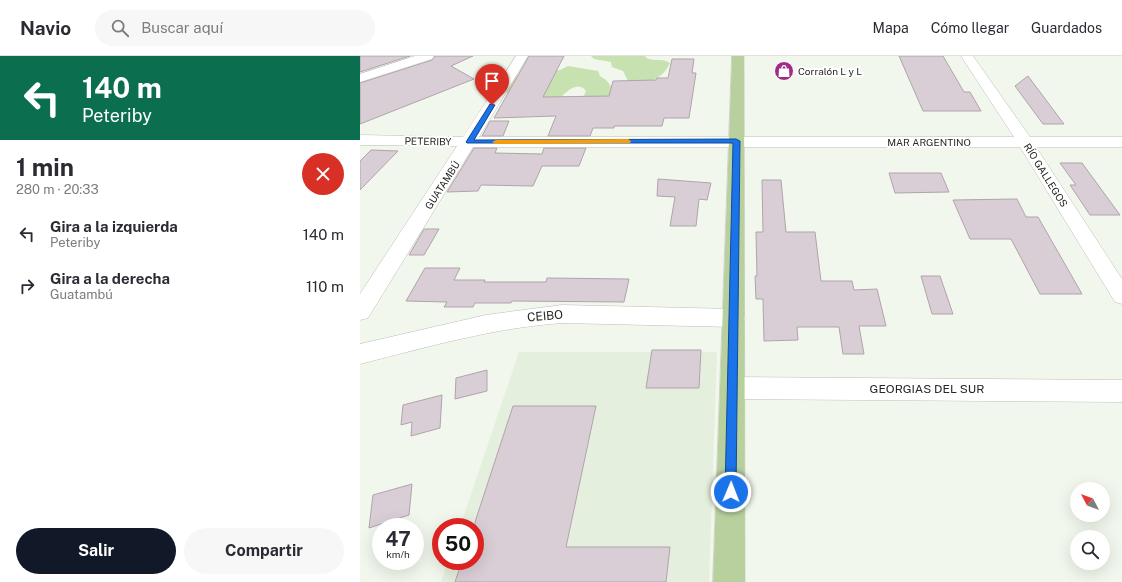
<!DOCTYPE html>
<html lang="es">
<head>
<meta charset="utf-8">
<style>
  :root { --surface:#fff; --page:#f7f7f7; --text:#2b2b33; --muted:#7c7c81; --line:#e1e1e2; --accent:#111827 }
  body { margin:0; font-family:"Public Sans",sans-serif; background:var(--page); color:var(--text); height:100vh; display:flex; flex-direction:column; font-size:15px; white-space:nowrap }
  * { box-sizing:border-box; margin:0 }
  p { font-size:13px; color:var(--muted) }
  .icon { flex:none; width:22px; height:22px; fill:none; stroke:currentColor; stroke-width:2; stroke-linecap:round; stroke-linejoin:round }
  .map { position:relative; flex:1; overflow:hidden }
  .sheet { display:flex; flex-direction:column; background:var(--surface); width:360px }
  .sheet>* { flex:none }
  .banner { background:#0b6e4f; color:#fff; overflow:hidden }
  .needle { width:26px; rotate:311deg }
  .fabs { position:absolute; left:710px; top:426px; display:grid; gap:8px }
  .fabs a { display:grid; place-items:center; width:40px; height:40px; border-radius:50%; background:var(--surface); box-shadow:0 4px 16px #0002; font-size:20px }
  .speed { position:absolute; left:12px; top:462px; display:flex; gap:8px; font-size:20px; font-weight:700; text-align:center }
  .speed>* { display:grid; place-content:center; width:52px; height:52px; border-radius:50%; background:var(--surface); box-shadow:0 4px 16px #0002; line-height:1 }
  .speed small { font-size:10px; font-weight:400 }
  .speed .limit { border:6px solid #d22; background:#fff; color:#111 }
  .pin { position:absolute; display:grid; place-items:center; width:34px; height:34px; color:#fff; margin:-41px -17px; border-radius:50% 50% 50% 0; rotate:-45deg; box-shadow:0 0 4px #0007 }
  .pin .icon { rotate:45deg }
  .me { position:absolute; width:44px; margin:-22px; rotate:1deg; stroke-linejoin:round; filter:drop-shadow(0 0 3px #0008) }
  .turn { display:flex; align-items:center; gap:14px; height:84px; padding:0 16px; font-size:18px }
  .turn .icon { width:52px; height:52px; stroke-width:2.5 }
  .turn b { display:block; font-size:28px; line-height:34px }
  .round { display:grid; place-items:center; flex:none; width:42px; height:42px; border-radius:21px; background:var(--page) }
  .summary { display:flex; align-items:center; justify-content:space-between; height:68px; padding:0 16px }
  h1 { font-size:24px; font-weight:700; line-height:30px }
  .primary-button { display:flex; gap:8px; margin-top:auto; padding:8px 16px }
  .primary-button a { flex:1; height:46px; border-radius:24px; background:var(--accent); color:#fff; font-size:16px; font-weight:700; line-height:46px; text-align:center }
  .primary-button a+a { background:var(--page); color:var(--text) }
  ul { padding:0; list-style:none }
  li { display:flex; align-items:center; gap:12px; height:52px; padding:0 16px }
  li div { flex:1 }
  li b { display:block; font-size:15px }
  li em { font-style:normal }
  header { display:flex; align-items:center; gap:24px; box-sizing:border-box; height:56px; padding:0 20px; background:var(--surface); border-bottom:1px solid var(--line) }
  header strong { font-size:19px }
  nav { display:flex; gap:22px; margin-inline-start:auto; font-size:14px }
  .search { width:280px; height:36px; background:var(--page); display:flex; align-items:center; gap:10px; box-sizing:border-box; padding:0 14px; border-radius:22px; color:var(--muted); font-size:15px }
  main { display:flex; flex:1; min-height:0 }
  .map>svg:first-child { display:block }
  .built { fill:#e5efdd }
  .green { fill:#c7e1b0 }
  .building { fill:#daced6; stroke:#afa4ab }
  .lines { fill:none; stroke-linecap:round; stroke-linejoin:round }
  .minor-casing { stroke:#bac0b6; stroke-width:1 }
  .major-casing { stroke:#d4d4d3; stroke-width:1 }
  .minor { fill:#fff; fill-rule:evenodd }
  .major { fill:#b8d09e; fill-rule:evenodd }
  .route { fill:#1a73e8; stroke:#114b97 }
  .slow { fill:#f59e0b }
  .labels { text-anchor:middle; stroke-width:4; stroke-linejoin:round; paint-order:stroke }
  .far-poi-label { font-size:10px; fill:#262824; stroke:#fff; text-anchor:start }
  .far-street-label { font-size:10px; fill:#262824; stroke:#fff }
  .street-label { font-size:12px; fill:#262824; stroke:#fff }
</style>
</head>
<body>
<header>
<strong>Navio</strong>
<div class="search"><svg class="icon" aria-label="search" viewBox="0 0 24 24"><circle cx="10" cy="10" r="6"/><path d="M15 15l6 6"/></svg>Buscar aquí</div>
<nav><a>Mapa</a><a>Cómo llegar</a><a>Guardados</a></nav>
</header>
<main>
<section class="sheet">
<div class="banner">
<div class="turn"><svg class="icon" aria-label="left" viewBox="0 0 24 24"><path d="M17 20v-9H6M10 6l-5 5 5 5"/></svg><div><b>140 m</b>Peteriby</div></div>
</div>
<div class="summary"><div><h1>1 min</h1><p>280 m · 20:33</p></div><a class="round" style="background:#d93025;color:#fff"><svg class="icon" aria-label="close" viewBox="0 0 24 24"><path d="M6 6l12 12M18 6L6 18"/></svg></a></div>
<ul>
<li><svg class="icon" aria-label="left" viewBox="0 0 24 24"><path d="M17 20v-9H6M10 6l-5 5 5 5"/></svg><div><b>Gira a la izquierda</b><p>Peteriby</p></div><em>140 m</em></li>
<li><svg class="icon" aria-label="right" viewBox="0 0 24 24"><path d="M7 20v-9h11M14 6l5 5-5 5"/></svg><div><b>Gira a la derecha</b><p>Guatambú</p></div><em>110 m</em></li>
</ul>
<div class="primary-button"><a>Salir</a><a>Compartir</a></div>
</section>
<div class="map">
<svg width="762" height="526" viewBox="0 0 762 526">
  <rect width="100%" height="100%" fill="#f1f7ec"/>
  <path class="built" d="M159,296H357L349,526H81L88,505H115V471H100Z"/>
  <path class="green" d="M231,0H285C290,7 302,1 310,7C301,26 287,26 269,27L263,15L252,11L251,6L234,3Z
    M208,10L238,15L240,20L246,24L253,33L251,42L222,44L226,35C216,23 205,39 199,42C190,46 153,39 143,36L154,21L200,14Z"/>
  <path class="building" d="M0,0H50L0,16Z
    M75,0H113L91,10L114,23L0,68V27L72,4Z
    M169,0H204L183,41L249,40L253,25L296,24L297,22H308L312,3H334L332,17H336L329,62H304L302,70H254V72H233L230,80H188L196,60L134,62Z
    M539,0H583L604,36H610L621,55H563Z
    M668,20L704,68H683L655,30Z
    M130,65H149L143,80H122Z
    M114,92H137L135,97L182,98L184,92H226L219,110H182L173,130L121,129L118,135L87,136Z
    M11,94L38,95L0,134V105Z
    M700,107H722L760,159H730L710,129H716Z
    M529,117H581L589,136L535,137Z
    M298,123L351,127L347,144L339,143L336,170H310L315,141L297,140Z
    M402,124H421L426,176H455L461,225H492L494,234L517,233L526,270H499L504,298H483L479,271H437L438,284L404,285L403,243H396L395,220H397L396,176H403Z
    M657,143L666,161H678L722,238H680L651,183H610L593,144Z
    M64,173H79L64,199H49Z
    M65,212H100L94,224H125L124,226H186L187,222L269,223L264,246L152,245L151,247H115L113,251H84L87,246L46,245Z
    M561,220H580L593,258H572Z
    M292,294H341L339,332H286Z
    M127,314V335L95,343L96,322Z
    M82,339L80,372L51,380L52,366L41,369L43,349Z
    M153,350H236L206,491H310L306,526H95L102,505H115V466Z
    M52,428L49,459L9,472L13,439Z"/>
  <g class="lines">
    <g class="minor-casing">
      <path id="minor" d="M55,0H74L72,3L0,26V18Z
        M156,0H168L119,81H654L601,0H613L670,81H762V91H676L762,223V248L755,246L660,91H113L8,262L0,264V238L97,90L0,89V79L103,81Z
        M202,249L374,253L382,256L385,262L382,268L374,271L202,267C133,272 67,291 0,308V288L126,259Z
        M372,321L762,324V346L372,343L363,340L360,332L363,324Z"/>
    </g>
    <g class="major-casing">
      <path id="major" d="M372,0H384L385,526H353Z"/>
    </g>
    <use href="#minor" class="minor"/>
    <use href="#major" class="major"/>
  </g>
  <path class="route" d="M130,48L135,49L114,84L376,83L380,85L376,436L375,441L371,442L366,441L365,436L373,87H107L106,86Z"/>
  <path class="slow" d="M268,83L271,85L270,87L136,88L132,86L136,84Z"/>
  <defs>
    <g id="shop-disc" transform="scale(1)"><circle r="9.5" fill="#a02b85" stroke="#fff"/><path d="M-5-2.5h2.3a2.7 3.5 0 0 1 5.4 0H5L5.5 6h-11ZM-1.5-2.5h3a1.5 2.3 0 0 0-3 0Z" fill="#fff"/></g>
  </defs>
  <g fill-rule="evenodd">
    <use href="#shop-disc" x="424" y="15"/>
  </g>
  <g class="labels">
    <g class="far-poi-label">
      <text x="438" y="19">Corralón L y L</text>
    </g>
    <g class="far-street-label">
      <text transform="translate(68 85) rotate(1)" y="4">PETERIBY</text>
      <text x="569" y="90">MAR ARGENTINO</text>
      <text transform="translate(686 119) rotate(58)" y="4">RÍO GALLEGOS</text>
      <text transform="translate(82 129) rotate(-57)" y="4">GUATAMBÚ</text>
    </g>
    <g class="street-label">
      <text transform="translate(185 260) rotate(-5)" y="4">CEIBO</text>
      <text x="567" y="337">GEORGIAS DEL SUR</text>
    </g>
  </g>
</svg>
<div class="fabs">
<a><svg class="needle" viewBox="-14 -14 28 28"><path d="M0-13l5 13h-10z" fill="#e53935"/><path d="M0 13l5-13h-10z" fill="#7c7c81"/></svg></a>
<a><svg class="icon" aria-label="search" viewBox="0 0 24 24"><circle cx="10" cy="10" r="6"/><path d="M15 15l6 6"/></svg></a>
</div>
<div class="speed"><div>47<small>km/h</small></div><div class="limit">50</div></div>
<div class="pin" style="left:132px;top:49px;background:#d93025"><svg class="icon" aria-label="arrive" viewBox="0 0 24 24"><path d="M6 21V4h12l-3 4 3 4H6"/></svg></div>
<svg class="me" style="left:371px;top:436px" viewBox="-20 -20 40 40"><circle r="17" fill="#1a73e8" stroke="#fff" stroke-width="3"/><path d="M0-11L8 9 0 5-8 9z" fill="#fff"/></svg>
</div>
</main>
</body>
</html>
